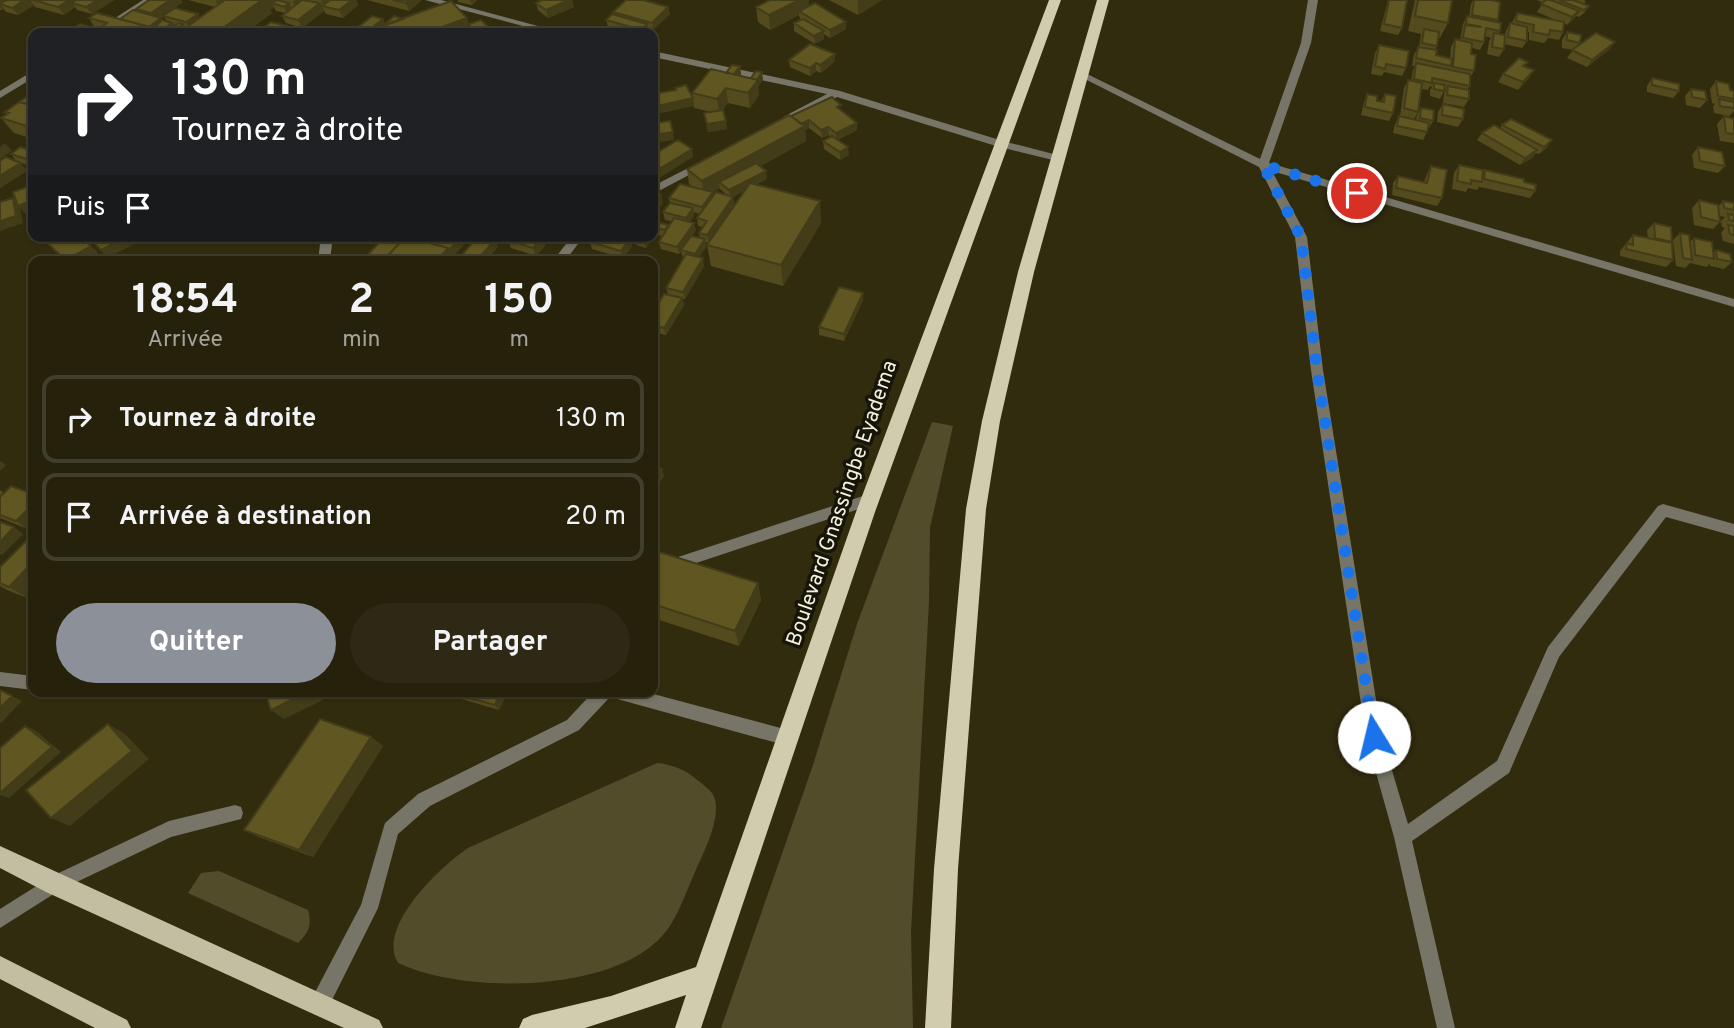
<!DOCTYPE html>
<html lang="fr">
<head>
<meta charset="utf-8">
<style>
  :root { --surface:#26210b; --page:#2e2914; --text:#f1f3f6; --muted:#a4a39d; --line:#423e2c; --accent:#8c9099 }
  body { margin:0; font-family:Overpass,sans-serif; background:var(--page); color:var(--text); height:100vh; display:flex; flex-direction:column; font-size:26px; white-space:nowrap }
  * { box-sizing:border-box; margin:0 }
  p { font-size:23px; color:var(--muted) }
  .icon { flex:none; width:38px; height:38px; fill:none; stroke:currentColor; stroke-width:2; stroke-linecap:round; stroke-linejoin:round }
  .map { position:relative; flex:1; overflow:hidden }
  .drawer { position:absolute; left:28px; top:256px; width:630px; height:441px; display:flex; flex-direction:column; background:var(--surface); border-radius:14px; box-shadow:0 2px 5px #0004,0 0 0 2px var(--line) }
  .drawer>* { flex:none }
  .guide { position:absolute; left:28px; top:28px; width:630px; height:214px; border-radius:14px; box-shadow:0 2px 5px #0004,0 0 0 2px var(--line); background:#202124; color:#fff; overflow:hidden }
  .pin { position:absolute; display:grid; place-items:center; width:60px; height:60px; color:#fff; margin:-30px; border:4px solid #fff; border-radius:50%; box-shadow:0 2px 7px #0007 }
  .me { position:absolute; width:77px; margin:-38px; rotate:351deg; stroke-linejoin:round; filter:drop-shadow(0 0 5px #0008) }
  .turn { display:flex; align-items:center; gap:24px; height:147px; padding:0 28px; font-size:32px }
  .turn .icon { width:91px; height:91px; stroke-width:2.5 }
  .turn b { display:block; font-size:49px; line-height:60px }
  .then { display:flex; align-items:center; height:66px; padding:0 28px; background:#0003; gap:14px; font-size:26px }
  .eta { display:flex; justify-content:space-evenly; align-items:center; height:119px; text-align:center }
  .eta b { font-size:42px; font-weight:700; line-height:49px }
  .primary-button { display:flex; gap:14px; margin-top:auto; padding:14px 28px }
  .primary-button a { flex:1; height:80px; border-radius:42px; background:var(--accent); color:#fff; font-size:28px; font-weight:700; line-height:80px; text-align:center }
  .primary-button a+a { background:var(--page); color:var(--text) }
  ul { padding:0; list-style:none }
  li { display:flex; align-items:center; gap:21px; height:88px; margin:0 14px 10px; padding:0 14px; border:4px solid var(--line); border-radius:14px }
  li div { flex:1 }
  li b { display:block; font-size:26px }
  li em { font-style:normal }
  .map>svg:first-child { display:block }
  .green { fill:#524c2b }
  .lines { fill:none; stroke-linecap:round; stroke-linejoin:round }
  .service { fill:#777568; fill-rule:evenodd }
  .minor { fill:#777568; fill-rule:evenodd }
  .primary { fill:#c3bea2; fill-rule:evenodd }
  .trunk { fill:#d2ccae; fill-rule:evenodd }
  .wall { fill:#534a1d; fill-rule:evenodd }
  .shaded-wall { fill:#433c18 }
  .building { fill:#605622; stroke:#433c18; stroke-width:2 }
  .route { stroke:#1a73e8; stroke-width:12; stroke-dasharray:0 21.6 }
  .labels { text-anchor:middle; stroke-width:7; stroke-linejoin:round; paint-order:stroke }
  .street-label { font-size:21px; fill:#f4f1e0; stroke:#171508 }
</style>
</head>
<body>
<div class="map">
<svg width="1734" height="1028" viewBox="0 0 1734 1028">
  <rect width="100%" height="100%" fill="#322c0f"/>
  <path class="green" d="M932,422L953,426L930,528L929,602L911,932L913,1028H721L812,768L857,624Z
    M657,763C671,764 686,770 696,779C701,783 708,788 712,793C726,813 700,859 692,879C682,902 674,927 655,943C599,993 462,993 398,963C376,927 441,866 468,848Z
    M219,871L308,910C312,925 309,932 298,943L188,893L201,873Z"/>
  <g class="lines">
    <path class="service" d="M869,494L874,496L876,500L874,504L669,572L664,570L662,566L664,562L669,560Z
      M594,691H642L788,730L794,733L796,738L794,743L788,746L610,697L579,730L430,806L398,834L378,908L326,1012L319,1014L312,1012L310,1005L312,998L361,905L385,823L418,794L567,720Z
      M235,805L241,807L243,813L241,819L171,837L60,890L54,893L48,890L45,884L48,878L169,821Z"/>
    <path class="minor" d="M143,0H154L103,33H92Z
      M425,0H441L564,33H549Z
      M1308,0H1318L1311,43L1269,163L1734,299V307L1272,171L1307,237L1323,370L1382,737L1408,824L1497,761L1548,647L1658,506L1663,504L1734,524V536L1666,517L1559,657L1509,773L1412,841L1455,1028H1437L1394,837L1366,737L1311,370L1295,237L1259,167L1075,74L1083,72L1260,159L1301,43Z
      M653,51L840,91L1003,141L1061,156L1062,158L1057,161L996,146L837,97L791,121H783V117L827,94L653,57Z
      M33,71V78L0,98V91Z
      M704,160L709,163L708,165L653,194V186Z
      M321,236H333L330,261H318Z
      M572,236H584L565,261H553Z
      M0,672L33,676V690L0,686Z
      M54,875L60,878L63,884L60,890L0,928V909Z"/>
    <path class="primary" d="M0,846L379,1020L383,1028H344L46,892L0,868Z
      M0,956L127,1020L131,1028H95L0,979Z"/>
    <path class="trunk" d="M1049,0H1061L875,512L701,1028H675L686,995L585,1028H519L523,1019L532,1015L611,996L696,967L856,512Z
      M1097,0H1109L1034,272L1000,421L986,509L958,869L951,1028H925L934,869L966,509L982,421L1018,272Z"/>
  </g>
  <path class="wall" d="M0,0L75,1L114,0L92,14L77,10L75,7L64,15L35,7L34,5L18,15L6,12L4,9L2,10H0Z
    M188,0H356L358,5L343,18L326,14L323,8L324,11L302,28L286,23L282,16L285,13L276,11L274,7L270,10L272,13L245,33H66L95,28L89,18L120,19L137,12L136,9L183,2L160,18L162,20L167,21L163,16L198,14L200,18L215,7Z
    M367,0H422L409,11Z
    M458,0H477L472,5L458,2Z
    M542,0H572L574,7L548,18L538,10L536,3Z
    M809,0V6L846,29L830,38L824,34V39L815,44L794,31V23L801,20L800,19L799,15L770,30L758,22L756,7Z
    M829,0H882L858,15Z
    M1388,0H1407L1402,28L1398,35L1380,31Z
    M1415,0H1452L1448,23L1440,38H1438L1437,46L1435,50L1436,55L1450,58L1451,47L1455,39L1460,40L1463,24L1467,16L1469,17L1471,4L1473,0H1491L1498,20L1497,22L1500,31L1498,34L1505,35L1506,31L1510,23L1512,24L1513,21L1517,13L1560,22L1537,12L1543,3L1537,0H1583L1586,1L1584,4L1589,6L1584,13L1579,17L1576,16L1567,25L1564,23L1563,32L1559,40L1548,38L1544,43L1529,40V32H1527V41L1522,48L1504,44V49L1499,57L1487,54L1489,41L1491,38L1485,36L1484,42L1480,50L1472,48L1471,54L1474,71L1470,78V86L1467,90L1469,99L1464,107L1443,103L1444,94L1446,89H1445L1440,99L1430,96V90L1432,87L1430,86L1428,90L1421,89L1418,112L1414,119L1400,116L1404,88L1408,80L1411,81L1413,70L1415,66H1412L1414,54L1419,47L1421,34L1408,31Z
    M668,7L670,14L653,30L648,29V31L646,33H628L608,27L606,20L614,15L613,12Z
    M1567,32L1580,43L1578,46L1610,49L1587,67L1567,58L1573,50L1562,48V40Z
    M1379,45L1406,68L1402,76L1384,72L1382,76L1371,74L1375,53Z
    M789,60L835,61L821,73L816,71L810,76L790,67Z
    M740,66L741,74L740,76L763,79L758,87L759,95L750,108L728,103L722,110L727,129L708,132L704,113L712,112L694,108L692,93Z
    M1525,67L1529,78L1518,90L1498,82L1503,74Z
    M1652,78L1679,91L1673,98L1647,92V86Z
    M1716,81L1730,90L1734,91V111L1729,116L1714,113L1713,107L1715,104L1712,103L1710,89Z
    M1691,89L1707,100L1700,108L1686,105L1685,96Z
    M33,92V145L29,139L30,138L14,133L1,118L7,115L5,112Z
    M1367,94L1377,101L1381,102L1385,94L1393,113L1389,121L1361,115L1364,102Z
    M1443,104L1463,119L1458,127L1437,122L1438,112Z
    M1421,108L1433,121L1429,128H1428L1427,132L1423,140L1393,133L1395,124L1399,116L1416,120L1417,115Z
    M841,110L857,130L838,140L849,155L840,160L824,149L823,141L831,137L829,135L822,138L809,128L805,130L806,141L760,166L767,179L755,185L821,223L783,286L711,266L707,245L745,190L733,197L734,204L709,243L705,242L706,247L699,257L704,266L685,299H682L684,305L666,335L653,332V313L668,294L666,288L684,258H683L681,251L679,254L661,249L659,242L662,236L655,234L646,248L636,245L634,238L653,236V227L669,226L671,221L665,220L663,212L670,203L669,198L693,187L689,184L687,169L791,116ZM720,188V189L727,195L713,196L712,192ZM693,212L700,214L697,218L698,226L703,227L699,233L700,238L692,236L696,230L690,222L694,216Z
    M1724,116L1734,119V143L1720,141L1717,124Z
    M1502,125L1547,148L1539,154L1536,153L1532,158L1520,165L1477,140L1482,133L1500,129Z
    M1698,147L1725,166L1718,173L1694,168L1692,155Z
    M33,151V167L18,162L20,163L27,171L0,188V161L17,162L11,154Z
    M1459,165L1483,174L1485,170L1524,182L1535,191L1530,198L1480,187V186L1477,190L1468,188L1466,192L1452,189L1454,173Z
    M1431,166L1442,198L1437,206L1392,195L1393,183L1398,176L1424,182L1427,174Z
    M1699,200L1718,207L1723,201L1734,203V244L1723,241L1721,233L1725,228L1722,227L1721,221L1725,217L1720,216V222L1713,229L1694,225L1692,208Z
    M1654,223L1672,242L1670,243L1673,260L1666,267L1620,256V251L1633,235L1648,238L1647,230Z
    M1680,233L1690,242L1694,238L1713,254L1716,250L1732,262L1724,269L1710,266V263L1707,267L1690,263L1685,268L1676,266L1673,240Z
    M42,236H80L98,253L84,261H65L46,242L50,240Z
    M630,238L632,246L623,258L592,249L590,242Z
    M508,240L549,241L536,256L511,248Z
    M863,293V300L844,341L819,335V327Z
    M0,490L4,493L33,494V519L25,528L0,518Z
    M33,534V591L27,598L7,590L0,586V567Z
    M653,550L758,583L761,600L739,646L653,618Z
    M434,691H508L499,710Z
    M371,737L383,746L313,857L259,837L244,830Z"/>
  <path class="shaded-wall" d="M0,0H12L0,4L4,9L2,10L0,8Z
    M24,0H30L34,5L18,15L12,8Z
    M69,0H74L77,4L72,3L75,7L64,15L58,7Z
    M97,0H114L92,14L86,7Z
    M170,0H181L183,2L156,21L151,13Z
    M217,0H232L220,9L216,1Z
    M261,0H280L281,2L272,3L274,7L270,10L272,13L245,33H216Z
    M295,0H300L303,5L296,9L293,2Z
    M321,0H336L324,6Z
    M352,0H356L358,5L343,18L339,10Z
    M410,0H422L409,11L406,3Z
    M470,0H477L472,5Z
    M569,0H572L574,7L548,18L546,10Z
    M798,0H809V10L799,11V15L770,30L769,15Z
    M858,0H882L858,15Z
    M289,3L293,11L288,14L284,7Z
    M320,3L324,11L302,28L298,20Z
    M668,7L670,14L653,30L652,23Z
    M1579,11L1574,19L1567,25L1572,17Z
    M198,14L202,22L191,30L186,22Z
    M161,18L165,26L140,32Z
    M467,18L473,33H414Z
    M383,19L386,26L379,27L381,30L377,33H365Z
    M846,22V29L830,38V30Z
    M172,23L176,29L183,24L188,32L181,31L182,33H157Z
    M647,24L648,31L646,33H642L641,30Z
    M287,26L291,33H278Z
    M824,31V39L815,44L814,36Z
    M1615,42L1610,49L1587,67L1592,60Z
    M835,54V61L821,73L820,65Z
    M657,57L658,65L653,70V61Z
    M816,63V71L810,76V68Z
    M740,66L741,74L733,84L732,77Z
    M1534,70L1529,78L1518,90L1523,82Z
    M762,72L763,79L758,87L759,95L750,108L748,93Z
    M726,88L728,103L720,114L717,99Z
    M693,98L694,106L653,115V107Z
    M809,120V128L805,130L806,141L724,186L719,182L720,188L704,196L702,181Z
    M726,121L727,129L708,132L707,124Z
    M857,123V130L836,141V133Z
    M828,127L829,135L822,138L821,130Z
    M673,132L674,140L653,143V135Z
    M1552,140L1547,148L1539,154L1544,147Z
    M5,143L12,151L0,159V147Z
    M848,147L849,155L840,160V152Z
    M692,149L693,157L656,180L654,172Z
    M1537,150L1532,158L1520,165L1525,158Z
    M20,163L27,171L0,188V176Z
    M766,171L767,179L730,198L729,190Z
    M713,192L714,199L704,215L702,207Z
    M661,195L663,203L653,216V207Z
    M733,197L734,204L709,243L707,235Z
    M13,198L19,205L33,200V220H31L20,208L23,223L0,231V221Z
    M820,201L821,223L783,286L781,265Z
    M693,208L694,216L687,226L686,218Z
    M694,223L696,230L679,254L677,247Z
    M653,228L655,235L646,248L644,241L647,236H653Z
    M129,236H150L107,258L101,250Z
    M415,236H425L417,245L414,238Z
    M462,236H472L453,257L454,261H437L448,248Z
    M544,236H548L549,241L536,256L533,248Z
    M630,238L632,246L623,258L621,251Z
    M705,239L706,247L696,261L695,254Z
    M495,240L498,247L486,261H476Z
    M91,246L98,253L84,261L66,260Z
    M703,258L704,266L685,299L683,292Z
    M863,293V300L844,341V334Z
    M682,298L684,305L666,335L664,328Z
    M0,461L6,465L0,471Z
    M662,469L664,476L653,493V483Z
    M33,504V519L25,528L16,521Z
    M14,527L23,534L2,555L0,554V542Z
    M33,562V591L27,598L9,587Z
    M758,583L761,600L739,646L735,631Z
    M309,691H334L335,694L284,719L271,710Z
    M501,691H508L499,710L495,705Z
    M12,696L22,701L1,723L0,722V708Z
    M108,724L125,734L149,759L70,826L51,818Z
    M25,726L35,730L61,752L9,798L0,795V793Z
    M371,737L383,746L313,857L299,850Z"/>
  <path class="building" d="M7,0H24L12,8L0,4Z
    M33,0H69L58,7Z
    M76,0H97L86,7L72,3Z
    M149,0H170L151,13L136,9Z
    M225,0H262L216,33H188L181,31Z
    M277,0L289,3L284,7L272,3Z
    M302,0L320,3L298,20L282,16Z
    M330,0H352L339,10L322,6Z
    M393,0H410L406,3Z
    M542,0H569L546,10L536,3Z
    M626,0H643L668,7L652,23L613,12Z
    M770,0H799L769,15L756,7Z
    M1389,0H1407L1402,28L1384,24Z
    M1418,0H1452L1448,23L1415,16Z
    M1474,0H1491L1500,2L1498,20L1472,15Z
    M1546,0H1551L1579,11L1572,17L1541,4Z
    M1559,0H1573L1589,6L1584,10Z
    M451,1L467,18L425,33H385L379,27Z
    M815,3L846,22L830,30L799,11Z
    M175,8L198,14L186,22L163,16Z
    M133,10L161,18L149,27L120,19Z
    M97,13L173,33H66L80,24L98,29L107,23L89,18Z
    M1517,13L1564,22L1563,32L1550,30L1549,35L1533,32L1534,25L1516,21Z
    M612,14L647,24L641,30L606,20Z
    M372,16L383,19L365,33H351Z
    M394,16L403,19L383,26Z
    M1467,16L1501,23L1500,31L1486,28L1484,42L1463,38L1465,25L1482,27L1466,24Z
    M803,19L824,31L814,36L794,23Z
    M162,20L172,23L162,30L154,28Z
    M481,20L494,33H473L469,24Z
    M271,22L287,26L278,33H256Z
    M179,23L183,24L174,30L182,33H173L166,31Z
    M1510,23L1527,27V41L1508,37Z
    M380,28L382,33H373Z
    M1424,29L1439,32L1437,46L1422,43Z
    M1567,32L1581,35L1580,43L1567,40Z
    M1494,33L1505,35L1504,49L1492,47Z
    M1596,33L1615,42L1592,60L1572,50Z
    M1455,39L1472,43L1471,54L1476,55L1474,71L1453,67Z
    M810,44L835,54L820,65L816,63L810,68L789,60Z
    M1379,45L1409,51L1406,68L1386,64L1385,69L1375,66Z
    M1418,47L1437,50L1436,55L1452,59L1451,66L1416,58Z
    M1519,58L1528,62L1523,66L1534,70L1523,82L1503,74Z
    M1416,63L1470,74V86L1432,78V83L1414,79Z
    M732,65L740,66L734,74L726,73Z
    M711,69L758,80L748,93L726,88L717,99L692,93Z
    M756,71L762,72L757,80L751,78Z
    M1652,78L1679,84V91L1652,85Z
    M1408,80L1422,83L1418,112L1404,108Z
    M1716,81L1729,84L1730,90L1734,91V99L1718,96Z
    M1434,83L1445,85L1444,91L1434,89Z
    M686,85L693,98L653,107V94L676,90L675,88Z
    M1448,86L1469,90V99L1447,95Z
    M1691,89L1705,91L1707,100L1692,97Z
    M33,92V99L32,100L33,104L31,105L19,102L18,103Z
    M1367,94L1377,96V101L1384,102L1385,94L1396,96L1393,113L1365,107Z
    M832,97L841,105L837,107L857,123L836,133L828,127L821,130L809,120L801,124L791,116Z
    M1719,99L1734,102V108L1720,106Z
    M19,102L31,105L33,104V125L30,127L1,118L9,113L5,112Z
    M1443,104L1464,109L1463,119L1442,115Z
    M1421,108L1434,110L1433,121L1420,118Z
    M723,110L726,121L707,124L704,113Z
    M789,115L805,126L702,181L687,169Z
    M1399,116L1429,123L1427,132L1397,126Z
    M1724,116L1734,119V134L1726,133Z
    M1511,119L1552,140L1544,147L1502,125Z
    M670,121L673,132L653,135V123Z
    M1494,125L1537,150L1525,158L1482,133Z
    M832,136L848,147L840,152L823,141Z
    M678,140L692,149L654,172L653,171V155Z
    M20,147L33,151V161L11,154Z
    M1698,147L1722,152L1725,166L1700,161Z
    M6,157L20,163L0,176V161Z
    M756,163L766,171L729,190L719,182Z
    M1459,165L1483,170L1482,182L1471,180V184L1457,181Z
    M1431,166L1447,170L1442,198L1396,188L1398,176L1427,183Z
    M1485,170L1524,179V182L1536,185L1535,191L1484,179Z
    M750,183L820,201L781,265L707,245Z
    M680,184L713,192L702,207L669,198Z
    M33,185V200L18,206L13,192Z
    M716,192L733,197L707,235L699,233L707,221L697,218Z
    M653,193L661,195L653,207Z
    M13,198L16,216L0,221V202Z
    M1699,200L1718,205L1720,222L1701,217Z
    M1723,201L1734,203V210L1724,208Z
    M670,203L693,208L686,218L663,212Z
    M1728,214L1734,215V221L1729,220Z
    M674,218L694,223L677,247L659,242Z
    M656,222L668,225L665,230L653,227Z
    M1654,223L1671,227L1672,242L1655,238Z
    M1728,225L1734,226V235L1730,234Z
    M1680,233L1689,235L1692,260L1683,258Z
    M1633,235L1672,243L1673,260L1626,249L1627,243L1633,245Z
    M57,236H80L91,246L66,260L46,242Z
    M100,236H129L101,250L92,241Z
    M385,236H406L383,261H371L364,259Z
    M406,236L448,248L437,261H383Z
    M436,236H462L449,250L448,248L429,243Z
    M478,236H483L495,240L476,261H457Z
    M511,236H544L533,248L508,240Z
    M594,236H623L630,238L621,251L590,242Z
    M635,236H647L644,241L634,238Z
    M691,236L705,239L695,254L681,250Z
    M1694,238L1712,242L1714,259L1695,255Z
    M1716,250L1730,254L1732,262L1717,259Z
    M686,254L703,258L683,292L666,288Z
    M839,287L863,293L844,334L819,327Z
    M664,294L682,298L664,328L653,325V313Z
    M653,466L662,469L653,483Z
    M11,486L33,494V504L16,521L0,515V497Z
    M0,522L14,527L0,542Z
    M33,534V562L9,587L0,583V567Z
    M653,550L758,583L735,631L653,604Z
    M0,690L12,696L0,708Z
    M265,691H309L271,710Z
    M445,691H501L495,705Z
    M320,719L371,737L299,850L244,830Z
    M108,724L132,751L51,818L26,790Z
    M25,726L52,747L0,793V748Z"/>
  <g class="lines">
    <path class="route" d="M1357,193L1263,165L1301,237L1317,370L1374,737"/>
  </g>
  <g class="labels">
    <g class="street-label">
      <text transform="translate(841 503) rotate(-71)" y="7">Boulevard Gnassingbe Eyadema</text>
    </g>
  </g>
</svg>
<div class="pin" style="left:1357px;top:193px;background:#d93025"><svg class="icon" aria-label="arrive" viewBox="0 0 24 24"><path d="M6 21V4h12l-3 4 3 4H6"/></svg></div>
<svg class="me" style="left:1374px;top:737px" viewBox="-20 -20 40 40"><circle r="19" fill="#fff"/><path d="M0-13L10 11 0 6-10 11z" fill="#1a73e8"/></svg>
<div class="guide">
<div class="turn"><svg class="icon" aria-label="right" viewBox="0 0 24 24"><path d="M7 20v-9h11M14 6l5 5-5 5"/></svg><div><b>130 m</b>Tournez à droite</div></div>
<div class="then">Puis<svg class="icon" aria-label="arrive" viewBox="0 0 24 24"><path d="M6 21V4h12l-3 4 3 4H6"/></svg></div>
</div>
<section class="drawer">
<div class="eta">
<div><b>18:54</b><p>Arrivée</p></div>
<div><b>2</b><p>min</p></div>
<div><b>150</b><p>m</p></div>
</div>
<ul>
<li><svg class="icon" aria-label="right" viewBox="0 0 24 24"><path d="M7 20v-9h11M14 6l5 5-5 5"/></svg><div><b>Tournez à droite</b></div><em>130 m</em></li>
<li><svg class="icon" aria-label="arrive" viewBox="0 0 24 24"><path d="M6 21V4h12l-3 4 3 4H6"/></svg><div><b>Arrivée à destination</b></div><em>20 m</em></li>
</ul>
<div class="primary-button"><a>Quitter</a><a>Partager</a></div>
</section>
</div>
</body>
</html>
